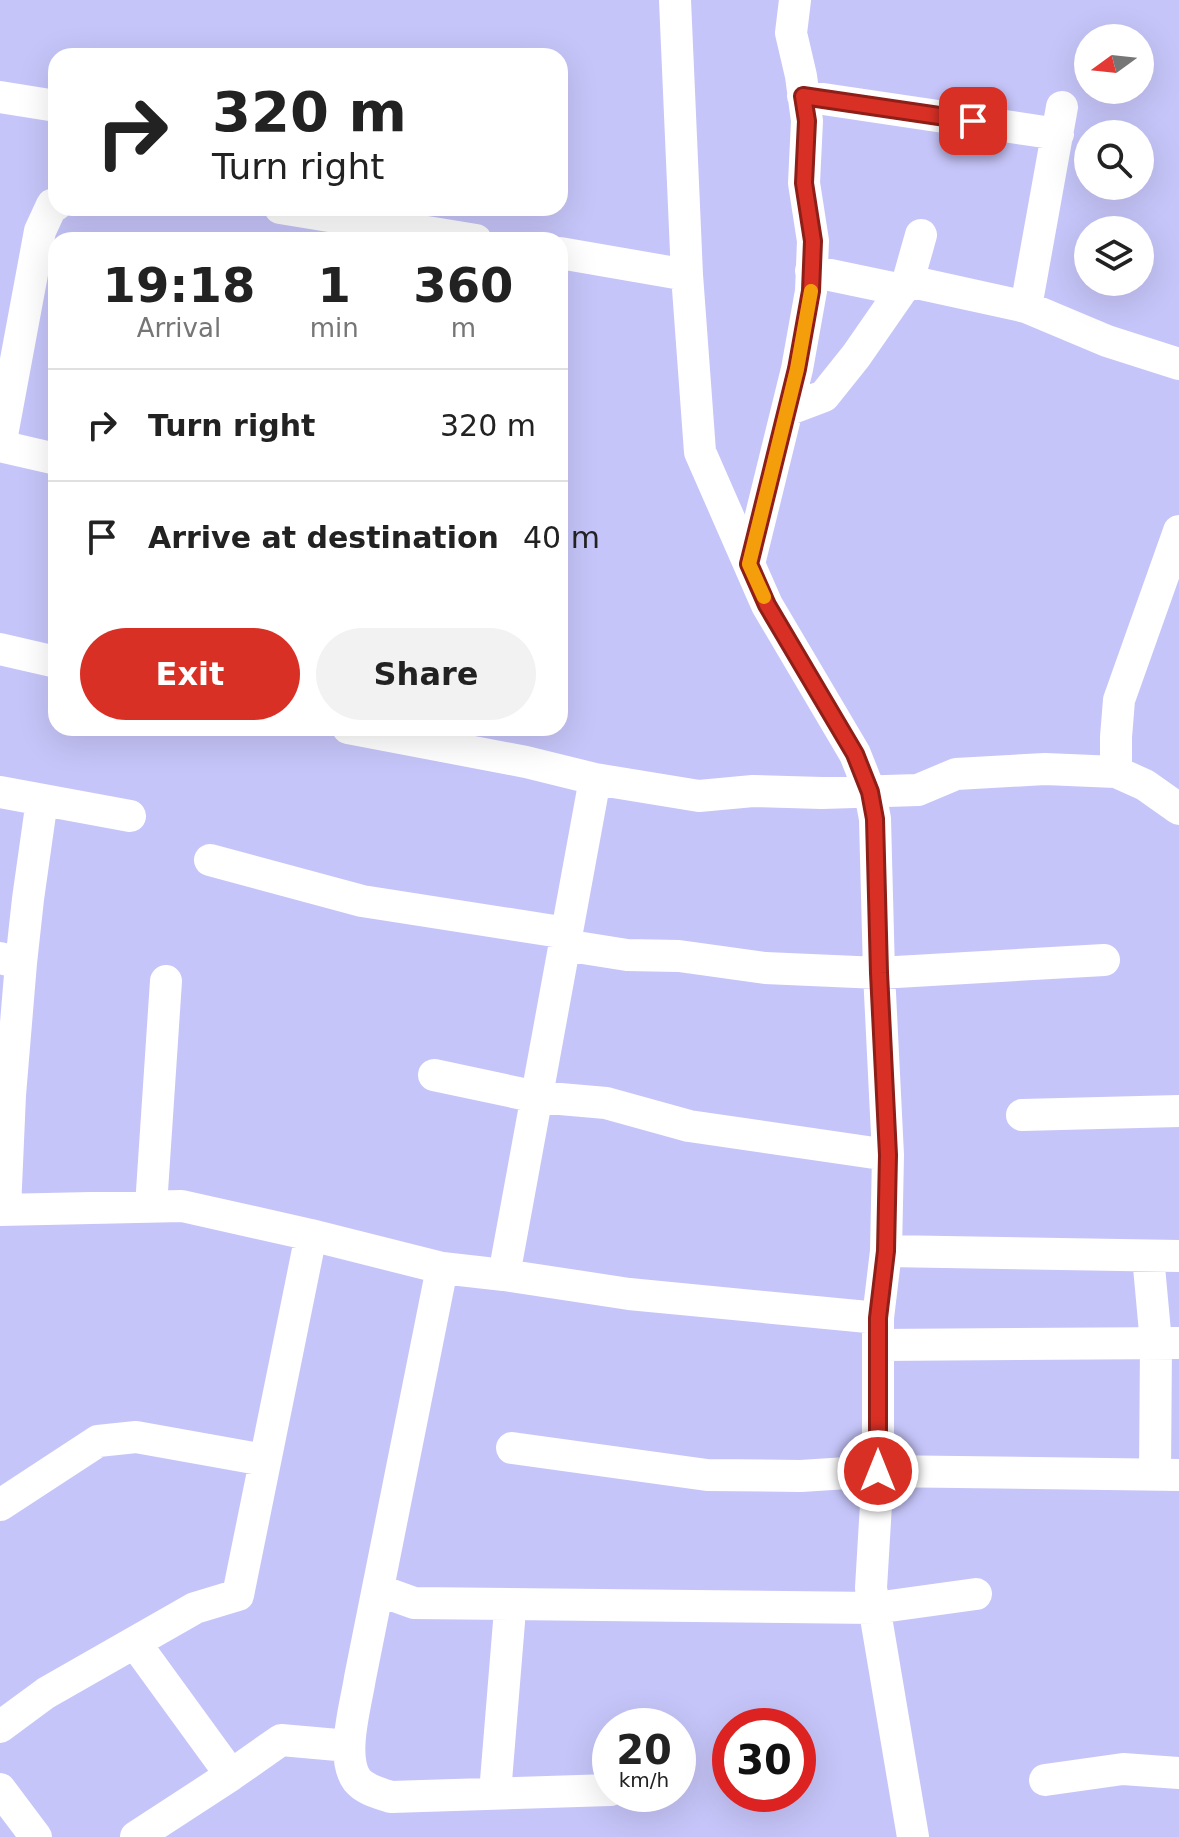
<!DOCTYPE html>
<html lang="en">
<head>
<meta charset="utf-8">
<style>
  :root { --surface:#fff; --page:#f2f2f2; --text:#222; --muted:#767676; --line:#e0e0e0; --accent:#d93025 }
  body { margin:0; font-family:"DejaVu Sans",sans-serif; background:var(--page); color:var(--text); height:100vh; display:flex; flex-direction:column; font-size:30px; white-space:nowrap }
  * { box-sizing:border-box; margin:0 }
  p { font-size:26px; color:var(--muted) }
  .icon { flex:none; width:44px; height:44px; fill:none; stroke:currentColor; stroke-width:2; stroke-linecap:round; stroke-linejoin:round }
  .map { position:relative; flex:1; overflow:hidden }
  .drawer { position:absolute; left:48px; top:232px; width:520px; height:504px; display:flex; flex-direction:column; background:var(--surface); border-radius:24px; box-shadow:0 8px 32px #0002 }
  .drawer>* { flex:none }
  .banner { position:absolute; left:48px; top:48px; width:520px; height:168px; border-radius:24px; box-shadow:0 8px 32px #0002; background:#fff; color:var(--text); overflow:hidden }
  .needle { width:52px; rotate:255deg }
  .tools { position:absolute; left:1074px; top:24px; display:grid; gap:16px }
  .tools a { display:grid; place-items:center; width:80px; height:80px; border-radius:50%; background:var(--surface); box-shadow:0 8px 32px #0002; font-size:40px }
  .speed { position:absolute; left:592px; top:1708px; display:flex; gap:16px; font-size:40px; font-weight:700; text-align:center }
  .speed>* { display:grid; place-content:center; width:104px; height:104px; border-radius:50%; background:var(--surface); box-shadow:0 8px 32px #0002; line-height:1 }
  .speed small { font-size:20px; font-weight:400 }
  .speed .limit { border:12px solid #d22; background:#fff; color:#111 }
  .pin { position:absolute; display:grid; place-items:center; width:68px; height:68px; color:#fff; margin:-34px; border-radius:16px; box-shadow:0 4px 12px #0006 }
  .me { position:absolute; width:88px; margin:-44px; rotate:0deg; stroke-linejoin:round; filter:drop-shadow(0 0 6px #0008) }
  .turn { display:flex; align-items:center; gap:28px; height:168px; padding:0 32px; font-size:36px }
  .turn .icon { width:104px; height:104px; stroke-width:2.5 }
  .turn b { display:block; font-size:56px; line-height:68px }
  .eta { display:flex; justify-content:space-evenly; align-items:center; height:136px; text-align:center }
  .eta b { font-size:48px; font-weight:600; line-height:56px }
  .cta { display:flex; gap:16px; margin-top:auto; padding:16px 32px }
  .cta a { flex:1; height:92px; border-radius:48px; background:var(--accent); color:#fff; font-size:32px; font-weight:600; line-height:92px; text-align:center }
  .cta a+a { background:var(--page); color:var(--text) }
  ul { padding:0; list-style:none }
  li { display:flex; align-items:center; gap:24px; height:112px; padding:0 32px; border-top:2px solid var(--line) }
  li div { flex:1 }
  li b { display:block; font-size:30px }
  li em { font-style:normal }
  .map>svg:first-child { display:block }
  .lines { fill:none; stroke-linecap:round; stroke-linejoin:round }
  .minor { stroke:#fff; stroke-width:32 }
  .route-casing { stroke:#8d1f18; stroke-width:20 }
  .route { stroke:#d93025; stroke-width:14 }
  .slow { stroke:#f59e0b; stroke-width:14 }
</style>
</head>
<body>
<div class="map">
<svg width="1179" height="1837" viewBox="0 0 1179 1837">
  <rect width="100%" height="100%" fill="#c6c5f9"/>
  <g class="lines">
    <path class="minor" d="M675,0L687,275L700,452L767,605L855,754L870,792L875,819L879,973L888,1155L886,1251L878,1318V1471L871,1588L913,1837
      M803,96L1058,134
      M0,97L56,106
      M280,208L476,240
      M560,253L687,275
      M811,271L902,290
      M908,281L1026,307L1062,107
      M1026,307L1107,341L1179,364
      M787,410L824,396L856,356L908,281L921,235
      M0,446L40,231L52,205H56
      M0,446L56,459
      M1179,531L1119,700L1116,737V772L1145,785L1179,809
      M749,564L797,369L811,291L813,241L804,183L807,121L801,76L791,33L795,0
      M0,649L56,662
      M348,728L526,762L595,779
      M0,792L130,816
      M210,860L362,901L567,933
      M564,945L627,955L679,956L765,968L879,973L1104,960
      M0,958L21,963L10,1095L5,1209
      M21,963L28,899L42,800
      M434,1075L537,1097L606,1103L689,1126L888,1155
      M1022,1115L1179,1111
      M151,1206L166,981
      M0,1210L182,1206L311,1235L442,1268L504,1275L629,1294L878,1318
      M886,1251L1179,1256
      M1148,1256L1156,1343L1155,1474
      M442,1268L360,1678C356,1705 340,1757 357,1780C365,1790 379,1793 391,1797L610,1790
      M504,1275L595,779L699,796L753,791L822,793L918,790L956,774L1045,769L1116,772
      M878,1345L1179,1343
      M512,1448L707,1475L801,1476L878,1471L1179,1475
      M0,1505L98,1441L136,1437L265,1460
      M378,1590L414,1603L875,1608L976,1594
      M135,1643L231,1775L136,1837
      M0,1727L46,1693L195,1608L238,1595L311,1235
      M231,1775L281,1740L349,1746
      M1045,1780L1123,1769L1179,1773
      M0,1789L36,1837
      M495,1793L509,1622"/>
  </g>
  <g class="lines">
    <g class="route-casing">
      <path id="route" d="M878,1471V1318L886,1251L888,1155L879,973L875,819L870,792L855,754L767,605L749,564L797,369L811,291L813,241L804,183L807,121L803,96L973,121"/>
    </g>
    <use href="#route" class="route"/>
    <path class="slow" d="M764,597L749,564L797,369L811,291"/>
  </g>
</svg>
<div class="tools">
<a><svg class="needle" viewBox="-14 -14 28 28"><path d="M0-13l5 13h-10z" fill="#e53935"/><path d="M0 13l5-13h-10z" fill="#767676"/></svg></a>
<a><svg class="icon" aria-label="search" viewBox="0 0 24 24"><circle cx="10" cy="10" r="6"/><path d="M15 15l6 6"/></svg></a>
<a><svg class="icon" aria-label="layers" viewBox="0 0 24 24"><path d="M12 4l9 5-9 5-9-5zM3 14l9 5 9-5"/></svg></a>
</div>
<div class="speed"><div>20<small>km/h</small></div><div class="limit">30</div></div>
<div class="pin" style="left:973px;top:121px;background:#d93025"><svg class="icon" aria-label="arrive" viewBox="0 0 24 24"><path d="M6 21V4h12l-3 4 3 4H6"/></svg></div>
<svg class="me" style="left:878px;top:1471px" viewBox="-20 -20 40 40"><circle r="17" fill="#d93025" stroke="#fff" stroke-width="3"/><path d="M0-11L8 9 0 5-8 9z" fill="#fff"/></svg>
<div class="banner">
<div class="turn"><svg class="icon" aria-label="right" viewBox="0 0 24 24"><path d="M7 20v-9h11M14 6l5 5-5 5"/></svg><div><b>320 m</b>Turn right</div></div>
</div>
<section class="drawer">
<div class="eta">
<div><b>19:18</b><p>Arrival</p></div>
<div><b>1</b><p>min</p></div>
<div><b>360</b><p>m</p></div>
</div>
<ul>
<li><svg class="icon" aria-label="right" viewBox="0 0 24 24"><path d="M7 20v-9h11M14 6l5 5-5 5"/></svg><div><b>Turn right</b></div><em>320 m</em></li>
<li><svg class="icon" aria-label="arrive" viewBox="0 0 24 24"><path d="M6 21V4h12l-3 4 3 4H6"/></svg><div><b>Arrive at destination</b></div><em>40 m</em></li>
</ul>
<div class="cta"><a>Exit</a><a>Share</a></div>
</section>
</div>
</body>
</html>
